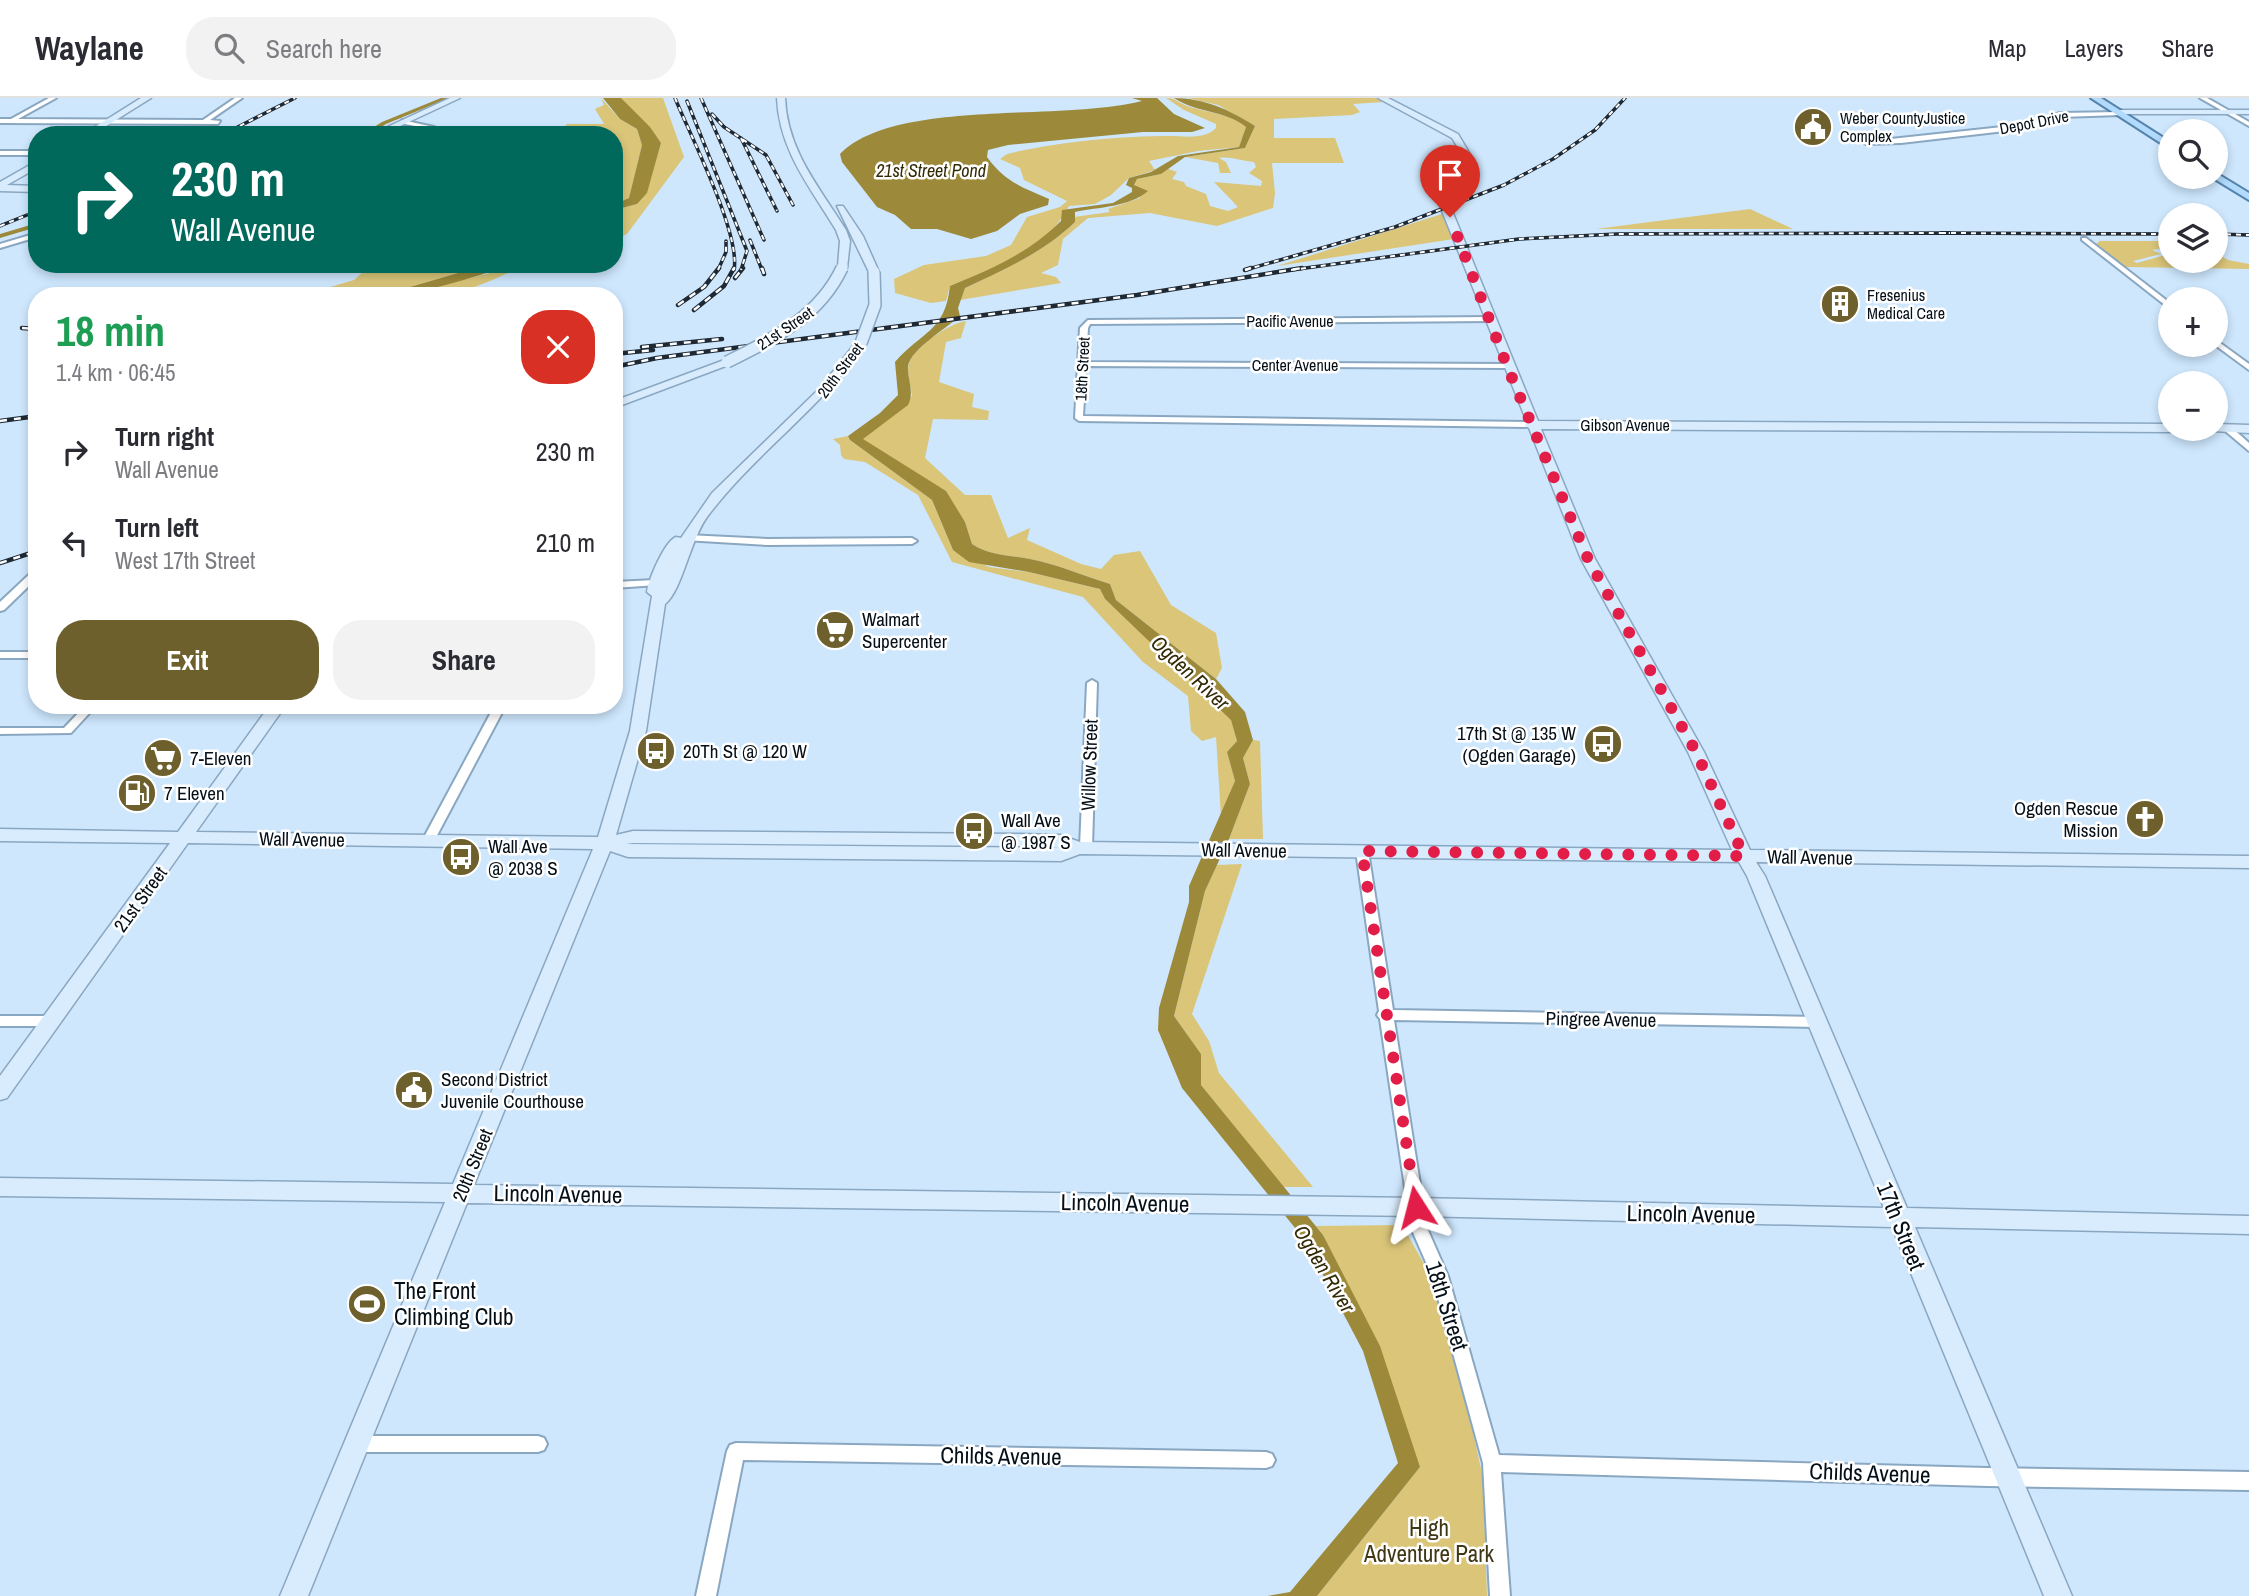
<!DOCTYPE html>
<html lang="en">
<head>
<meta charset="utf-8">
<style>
  :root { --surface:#fff; --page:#f2f2f3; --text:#2b2b33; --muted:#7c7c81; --line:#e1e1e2; --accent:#6d602d }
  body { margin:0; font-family:"Archivo Narrow",sans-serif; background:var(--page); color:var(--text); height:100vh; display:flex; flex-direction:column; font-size:26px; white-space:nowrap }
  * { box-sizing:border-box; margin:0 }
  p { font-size:23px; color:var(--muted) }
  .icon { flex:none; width:38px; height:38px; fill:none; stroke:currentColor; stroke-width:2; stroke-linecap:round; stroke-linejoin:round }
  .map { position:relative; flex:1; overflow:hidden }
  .panel { position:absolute; left:28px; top:189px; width:595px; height:427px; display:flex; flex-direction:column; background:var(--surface); border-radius:28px; box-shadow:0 4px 10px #0003 }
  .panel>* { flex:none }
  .hud { position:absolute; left:28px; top:28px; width:595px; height:147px; border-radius:28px; box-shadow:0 4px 10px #0003; background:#00695c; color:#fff; overflow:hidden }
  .tools { position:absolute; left:2158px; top:21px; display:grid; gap:14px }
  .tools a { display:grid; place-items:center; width:70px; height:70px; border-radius:50%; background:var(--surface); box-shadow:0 4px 10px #0003; font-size:35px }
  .pin { position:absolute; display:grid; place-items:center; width:60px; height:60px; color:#fff; margin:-72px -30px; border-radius:50% 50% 50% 0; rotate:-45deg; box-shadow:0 0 7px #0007 }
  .pin .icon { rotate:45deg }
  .me { position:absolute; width:77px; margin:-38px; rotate:351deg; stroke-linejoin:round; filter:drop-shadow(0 0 5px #0008) }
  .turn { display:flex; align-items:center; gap:24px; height:147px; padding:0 28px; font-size:32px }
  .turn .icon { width:91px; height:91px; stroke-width:2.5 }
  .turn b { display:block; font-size:49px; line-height:60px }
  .round { display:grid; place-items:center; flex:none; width:74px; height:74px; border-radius:28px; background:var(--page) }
  .summary { display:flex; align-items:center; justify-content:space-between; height:119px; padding:0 28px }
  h1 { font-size:42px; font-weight:700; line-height:52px; color:#1e9e55 }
  .primary-button { display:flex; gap:14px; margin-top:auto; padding:14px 28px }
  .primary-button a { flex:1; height:80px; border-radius:28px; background:var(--accent); color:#fff; font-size:28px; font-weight:700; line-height:80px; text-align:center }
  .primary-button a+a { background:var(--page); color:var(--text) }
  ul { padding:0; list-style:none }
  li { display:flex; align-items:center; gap:21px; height:91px; padding:0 28px }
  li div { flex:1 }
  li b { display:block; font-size:26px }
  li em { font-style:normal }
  header { display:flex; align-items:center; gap:42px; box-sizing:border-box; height:98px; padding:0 35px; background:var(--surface); border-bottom:2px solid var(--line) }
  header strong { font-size:33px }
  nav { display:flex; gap:38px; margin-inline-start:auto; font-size:24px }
  .search { width:490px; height:63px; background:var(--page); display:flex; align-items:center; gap:18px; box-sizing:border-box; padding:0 24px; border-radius:28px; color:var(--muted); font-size:26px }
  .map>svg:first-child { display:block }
  .green { fill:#dac579 }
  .water { fill:#9d893a }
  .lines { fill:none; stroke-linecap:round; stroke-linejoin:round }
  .canal { fill:#9d893a; fill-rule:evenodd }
  .street-casing { stroke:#8aa7c1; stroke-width:4 }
  .secondary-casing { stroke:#8aa7c1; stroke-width:3 }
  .primary-casing { stroke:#5483ab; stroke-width:4 }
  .street { fill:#fff; fill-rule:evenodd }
  .secondary { fill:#d8ecfe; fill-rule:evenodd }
  .primary { fill:#b2dafc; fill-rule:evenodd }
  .rail-far1-casing { stroke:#1e2934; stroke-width:3.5 }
  .rail-casing { stroke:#1e2934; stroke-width:4.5 }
  .rail-far1 { stroke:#fff; stroke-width:2; stroke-dasharray:5; stroke-linecap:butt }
  .rail { stroke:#fff; stroke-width:2.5; stroke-dasharray:7; stroke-linecap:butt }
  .secondary-bridge-far1-casing { stroke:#8aa7c1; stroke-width:10; stroke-linecap:butt }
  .secondary-bridge-casing { stroke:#8aa7c1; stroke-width:14; stroke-linecap:butt }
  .secondary-bridge-far1 { stroke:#d8ecfe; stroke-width:9 }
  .secondary-bridge { stroke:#d8ecfe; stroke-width:11 }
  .route { stroke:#e11d48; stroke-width:12; stroke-dasharray:0 21.6 }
  .labels { text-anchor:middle; stroke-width:5; stroke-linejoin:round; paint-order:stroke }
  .far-poi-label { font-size:16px; fill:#050f18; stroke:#fff; text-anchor:start }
  .far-street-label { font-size:16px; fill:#050f18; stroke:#fff }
  .far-water-label { font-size:18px; font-style:italic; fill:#332a06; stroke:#fff }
  .poi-label { font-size:19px; fill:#050f18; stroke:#fff; text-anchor:start }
  .street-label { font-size:19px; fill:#050f18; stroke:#fff }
  .water-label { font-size:21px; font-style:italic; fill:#332a06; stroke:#fff }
  .near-street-label { font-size:23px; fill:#050f18; stroke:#fff }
  .near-poi-label { font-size:23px; fill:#050f18; stroke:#fff; text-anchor:start }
  .near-park-label { font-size:23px; fill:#403715; stroke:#fff }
</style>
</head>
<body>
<header>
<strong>Waylane</strong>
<div class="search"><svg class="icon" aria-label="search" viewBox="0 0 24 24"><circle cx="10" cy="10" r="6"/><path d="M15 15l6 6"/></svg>Search here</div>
<nav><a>Map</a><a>Layers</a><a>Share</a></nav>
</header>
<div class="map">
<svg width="2249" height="1498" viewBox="0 0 2249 1498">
  <rect width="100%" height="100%" fill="#cee7fd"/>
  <path class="green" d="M601,0L620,21L637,31L642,47L629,101L614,107V37H557L567,26H604L595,11L604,7Z
    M621,0H663L684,59L627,136L614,142V112L637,106L652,76L661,45Z
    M1166,0C1176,0 1179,5 1187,8C1208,15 1228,15 1246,29L1239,49L1198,53L1149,63L1155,72L1129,80L1111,97L1095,106L1069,108C1046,153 994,170 950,188L946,203L931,205L895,195L894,181L924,167L986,158L1011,147L1027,119L1060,109L1067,103L1024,82L1020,70L1000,61L1007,56C1055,44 1120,38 1170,38C1185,38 1204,42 1216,30V26L1184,12Z
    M1188,0H1375L1384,4L1353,6L1360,14L1352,17L1274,21V40H1335L1344,65H1272L1275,95L1273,110L1217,128L1150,115L1088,120L1063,141L1058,167L1041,175L1056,179L1061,185L960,202L965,190C1004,172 1044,154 1075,124L1074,119L1110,114L1108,111L1140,100L1134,87L1137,81L1161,76L1166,70L1177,74L1172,81L1184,84L1186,88L1206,96L1210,108L1228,113L1238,109L1214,84L1261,88L1262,83L1249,75L1256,69L1254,64C1242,63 1230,58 1219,60L1226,64L1231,75H1220L1218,65L1185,59L1245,50L1255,28L1218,7Z
    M1750,111L1793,131H1596Z
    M1442,116L1454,141L1277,168Z
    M2100,143H2170V149L2152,152L2161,156L2133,163L2137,165L2165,157L2167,151H2170V163H2216V155L2228,162L2249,166V171L2126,169L2096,146Z
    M372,166H489L379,198H300L354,182Z
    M511,166H531C514,171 500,179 485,185C457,197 427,198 397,198L490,175Z
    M966,223L961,240L946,244L939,284L974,296L972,309L989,313L988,322L933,321L925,360L965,397H991L1008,440L1030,430L1027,442L1081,466L1101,471L1114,457L1140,453L1171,507L1216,535L1222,570L1216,581L1116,502L1110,486C1084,478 1057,466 1030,461C1009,457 990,458 972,446L965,424L889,360L862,341L912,298C911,289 906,274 909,265C915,249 949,225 966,223Z
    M848,338L850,342L932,402L953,452L989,469L1029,474L1100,491L1105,501L1231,621L1237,643L1227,654L1235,683L1221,718L1216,639L1202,643L1191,633L1188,598L1143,564L1083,499L952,464L918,397L865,364L844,361L841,357L840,347L833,341Z
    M1253,642L1260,643L1263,741H1229L1250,686L1243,660Z
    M1242,766L1192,916L1209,943L1219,975L1313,1089H1283L1201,987V956L1174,918L1205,793L1217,767Z
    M1402,1127L1432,1180L1466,1302L1483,1380L1487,1498H1317L1420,1369L1323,1137L1316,1128Z"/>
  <path class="water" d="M603,0H621L650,29L661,45L647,95L637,106L614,112V107L629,100L642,47L637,31L620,21Z
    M1132,0H1157L1174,16L1205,30L1192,34H1143L1008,47L988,52L987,59C1005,84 1022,89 1049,101L1048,107L1020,116L997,133L971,141L937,131H911L895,117L877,109L842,64L840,56C895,0 1061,24 1142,3Z
    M1174,0C1204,0 1230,12 1255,28L1245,50L1185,59L1161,76L1137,81L1134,87L1148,93C1130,109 1098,109 1075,114V124C1044,154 1004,172 965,190L958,210L960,218C947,230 911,251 908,268C907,282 915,293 908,307L863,341L946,393L965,424L972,446C990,458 1009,457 1030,461C1057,466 1084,478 1110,486L1116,502L1216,581L1245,614L1253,642L1243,660L1250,686L1229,741L1205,793L1174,918L1201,956V987L1323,1137L1380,1248L1420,1369L1317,1498H1267L1290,1494L1398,1365L1363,1253L1304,1141L1182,990L1158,932L1159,910L1189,804V788L1235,683L1227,654L1237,643L1231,622L1105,501L1100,491L1029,474L969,464L953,452L932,402L850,342L848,338L880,315L898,297L895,264C922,233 945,234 950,188C994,170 1027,156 1061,123L1062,112L1113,105L1132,94V90L1126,87L1129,80L1151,74L1178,58L1239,49L1246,29C1225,12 1196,15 1174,0Z
    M489,166H511C478,179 413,198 379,198Z"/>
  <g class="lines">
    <path class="canal" d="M441,0H449L386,26L369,37H361L382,24Z
      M37,125V129L0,140V136Z"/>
    <g class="street-casing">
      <path id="street" d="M49,0H56L18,21L203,22L235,0H242L210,22L220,23L218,26L0,25V21H11Z
        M2200,0H2207L2249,24V28Z
        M2119,14L2121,17L2061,19L2031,30L1901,45L1866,46L1863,44L2030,26L2060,15Z
        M402,22L434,29L446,37H439L430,31L400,25Z
        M0,53H37V57H0Z
        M37,135V139L0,150V146Z
        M2082,140H2086L2170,205V211L2082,142Z
        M1491,219H1494V223L1090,226L1088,230L1086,264L1507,266L1511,268L1507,270L1086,268L1083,318L1531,324L1535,327L1534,329L1079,323L1075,320L1080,230L1088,222Z
        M2216,242L2249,266V272L2215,247Z
        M2224,328H2230L2249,345V353L2224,332Z
        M687,437L767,441L912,440L917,443L912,446L767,447L684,442V438Z
        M37,471V480L4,512L0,513V504L34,472Z
        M655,482L660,485L658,487L614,490V484Z
        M0,554H37V560H0Z
        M1092,582L1097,585L1092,749L1086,753L1080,749L1087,585Z
        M495,607H506L434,743L432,746H424L422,743Z
        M85,608L91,607L94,610L71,635L0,636V630H64Z
        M1362,749L1368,753L1393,912L1818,919L1823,920L1825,924L1823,928L1818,929L1394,922L1427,1130L1448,1178L1499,1357L1987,1370L2249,1374V1392L1987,1388L1501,1374L1510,1498H1490L1483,1365L1432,1178L1411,1130L1380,921L1377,917L1379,913L1356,753Z
        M0,918H49L54,919L56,923L54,927L49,928H0Z
        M357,1338H538L544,1340L547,1346L544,1352L538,1354H357L351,1352L348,1346L351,1340Z
        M736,1345L1266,1354L1272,1356L1275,1362L1272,1368L1266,1370L743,1362L716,1498H696L727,1353L730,1347Z"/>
    </g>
    <g class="secondary-casing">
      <path id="secondary" d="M141,0H151L92,37H82Z
        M450,0H460L381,37H370Z
        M777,0H785C787,52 819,89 846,132L850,143L847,170L838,168L840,143L836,132C810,89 779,52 777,0Z
        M1378,0H1388L1458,36L1471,58L1446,98L1538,323L2170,326V331H2176L2170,334L1541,331L1595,461L1704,654L1750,752L2249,758V770L1756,764L1765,778L1907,1110L2249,1118V1136L1915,1129L2072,1498H2044L1892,1129L1416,1118L467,1105L308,1498H280L445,1104L0,1098V1080L453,1086L593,751L188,745L7,1000L0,1002V978L170,745L0,743V731L178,734L270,607H286L196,734L598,739L630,633L652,498L647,494C648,482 665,443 676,439L681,440L712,395L820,290L857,243L866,245C821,311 754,356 707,419C690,442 682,493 665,506L646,633L616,737L633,733L1020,736L1060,737L1080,744L1732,752L1688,654L1581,461L1529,330L1525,327L1527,324L1436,98L1463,58L1452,40ZM633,745L1020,748L1062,750L626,746ZM610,753L628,759L1061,763L1080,756L1739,764L1747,778L1884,1110L1416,1100L474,1087Z
        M2117,12H2249V16H2114Z
        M37,63V70L7,87L37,88V94L0,93V84Z
        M837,108H843L863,138L879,174L878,176L869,174Z
        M727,261L731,262V266L614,310V303Z
        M2216,326L2249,327V335L2212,333Z"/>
    </g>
    <g class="primary-casing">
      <path id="primary" d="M2091,0H2101L2170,44V51Z
        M2216,75L2249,95V102L2213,80Z"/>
    </g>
    <use href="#street" class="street"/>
    <use href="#secondary" class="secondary"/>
    <use href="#primary" class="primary"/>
    <g class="rail-far1-casing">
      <path id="rail-far1" d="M675,0C690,37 741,136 734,172
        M701,0L764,142
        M687,3L747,153L741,172
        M712,16L724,29L766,57L793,107
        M222,37L295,0
        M741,40L777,113
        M0,128L37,113
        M1941,135L2170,136
        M2216,136L2249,137
        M750,142L762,172
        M718,172L726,154V143
        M1245,172L1395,129L1504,87L1553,61L1595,32L1625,0
        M1291,172L1519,141L1617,136L1950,135"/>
    </g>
    <g class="rail-casing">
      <path id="rail" d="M762,170L764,176
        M1245,172L1251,170
        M735,180L743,170
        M678,207L704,189L719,170
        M694,212L724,188L734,170
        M22,230L37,231
        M642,249L722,241
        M614,256L653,252
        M614,269L657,260L1137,197L1302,170
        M0,323L37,318
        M0,465L37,453"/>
    </g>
    <use href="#rail-far1" class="rail-far1"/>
    <use href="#rail" class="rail"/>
    <g class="secondary-bridge-far1-casing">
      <path id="secondary-bridge-far1" d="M841,172L843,168"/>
    </g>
    <g class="secondary-bridge-casing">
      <path id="secondary-bridge" d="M861,245L875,207L874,174
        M727,264C773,241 819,219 842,170"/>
    </g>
    <use href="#secondary-bridge-far1" class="secondary-bridge-far1"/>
    <use href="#secondary-bridge" class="secondary-bridge"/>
  </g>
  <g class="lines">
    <path class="route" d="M1416,1109L1362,753L1744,758L1696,654L1588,461L1507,268L1450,119"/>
  </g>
  <defs>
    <g id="civic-disc" transform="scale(2.0125)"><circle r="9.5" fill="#6d602d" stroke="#fff"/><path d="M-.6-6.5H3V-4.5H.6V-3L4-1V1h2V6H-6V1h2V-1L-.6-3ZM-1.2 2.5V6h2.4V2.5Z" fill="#fff"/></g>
    <g id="building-disc" transform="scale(2.0125)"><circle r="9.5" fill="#6d602d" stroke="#fff"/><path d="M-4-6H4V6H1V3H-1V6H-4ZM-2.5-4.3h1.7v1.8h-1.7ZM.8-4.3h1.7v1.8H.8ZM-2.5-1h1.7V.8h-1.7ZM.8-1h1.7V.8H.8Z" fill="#fff"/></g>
    <g id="supermarket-disc" transform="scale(2.0125)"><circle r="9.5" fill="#6d602d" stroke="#fff"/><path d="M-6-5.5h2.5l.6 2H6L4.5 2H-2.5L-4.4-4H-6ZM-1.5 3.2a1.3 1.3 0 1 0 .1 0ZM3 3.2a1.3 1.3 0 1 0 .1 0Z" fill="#fff"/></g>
    <g id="bus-disc" transform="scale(2.0125)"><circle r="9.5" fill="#6d602d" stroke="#fff"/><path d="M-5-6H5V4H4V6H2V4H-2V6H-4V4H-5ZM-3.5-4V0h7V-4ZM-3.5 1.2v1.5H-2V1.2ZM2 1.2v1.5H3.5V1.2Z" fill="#fff"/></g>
    <g id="fuel-disc" transform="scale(2.0125)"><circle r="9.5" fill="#6d602d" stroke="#fff"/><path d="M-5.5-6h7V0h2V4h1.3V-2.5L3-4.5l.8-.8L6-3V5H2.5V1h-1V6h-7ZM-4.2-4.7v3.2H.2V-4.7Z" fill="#fff"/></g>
    <g id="church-disc" transform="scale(2.0125)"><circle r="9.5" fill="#6d602d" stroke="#fff"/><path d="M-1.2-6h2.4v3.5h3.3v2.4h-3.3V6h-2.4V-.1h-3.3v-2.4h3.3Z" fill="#fff"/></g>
    <g id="stadium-disc" transform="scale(2.0125)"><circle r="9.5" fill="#6d602d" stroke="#fff"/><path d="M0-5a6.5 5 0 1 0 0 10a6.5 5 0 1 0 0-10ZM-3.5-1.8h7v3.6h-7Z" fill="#fff"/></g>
  </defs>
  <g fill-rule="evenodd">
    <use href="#civic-disc" x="1813" y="29"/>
    <use href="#building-disc" x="1840" y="206"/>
    <use href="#supermarket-disc" x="835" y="532"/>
    <use href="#bus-disc" x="1603" y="646"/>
    <use href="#bus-disc" x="656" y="653"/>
    <use href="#supermarket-disc" x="163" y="660"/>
    <use href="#fuel-disc" x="137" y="695"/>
    <use href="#church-disc" x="2145" y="721"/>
    <use href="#bus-disc" x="974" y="733"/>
    <use href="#bus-disc" x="461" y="759"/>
    <use href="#civic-disc" x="414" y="992"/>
    <use href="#stadium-disc" x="367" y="1206"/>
  </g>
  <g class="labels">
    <g class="far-poi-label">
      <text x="1840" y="26">Weber CountyJustice<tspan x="1840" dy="18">Complex</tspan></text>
      <text x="1867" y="203">Fresenius<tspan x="1867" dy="18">Medical Care</tspan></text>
    </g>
    <g class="far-street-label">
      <text transform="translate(2034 24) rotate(-11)" y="6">Depot Drive</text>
      <text x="1290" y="229">Pacific Avenue</text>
      <text transform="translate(785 230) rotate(-34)" y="6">21st Street</text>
      <text x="1295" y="273">Center Avenue</text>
      <text transform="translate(1082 271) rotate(-87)" y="6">18th Street</text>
      <text transform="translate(840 272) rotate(-53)" y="6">20th Street</text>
      <text x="1625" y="333">Gibson Avenue</text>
    </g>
    <g class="far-water-label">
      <text x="931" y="79">21st Street Pond</text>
    </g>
    <g class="poi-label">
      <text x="862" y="528">Walmart<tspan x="862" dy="22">Supercenter</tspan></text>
      <text x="1576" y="642" text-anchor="end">17th St @ 135 W<tspan x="1576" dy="22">(Ogden Garage)</tspan></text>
      <text x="683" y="660">20Th St @ 120 W</text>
      <text x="190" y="667">7-Eleven</text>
      <text x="164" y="702">7 Eleven</text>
      <text x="2118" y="717" text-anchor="end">Ogden Rescue<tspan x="2118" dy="22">Mission</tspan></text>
      <text x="1001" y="729">Wall Ave<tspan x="1001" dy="22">@ 1987 S</tspan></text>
      <text x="488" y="755">Wall Ave<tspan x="488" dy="22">@ 2038 S</tspan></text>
      <text x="441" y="988">Second District<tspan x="441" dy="22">Juvenile Courthouse</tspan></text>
    </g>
    <g class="street-label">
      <text transform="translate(1089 667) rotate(-88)" y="7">Willow Street</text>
      <text transform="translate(302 741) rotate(1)" y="7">Wall Avenue</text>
      <text transform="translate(1244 752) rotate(1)" y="7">Wall Avenue</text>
      <text transform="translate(1810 759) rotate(1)" y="7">Wall Avenue</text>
      <text transform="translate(140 801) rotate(-54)" y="7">21st Street</text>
      <text transform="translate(1601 921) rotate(1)" y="7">Pingree Avenue</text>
      <text transform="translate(472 1067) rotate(-68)" y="7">20th Street</text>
    </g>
    <g class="water-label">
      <text transform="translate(1190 575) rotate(43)" y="7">Ogden River</text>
      <text transform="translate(1324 1171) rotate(59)" y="7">Ogden River</text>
    </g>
    <g class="near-street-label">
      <text transform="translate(558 1096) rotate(1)" y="8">Lincoln Avenue</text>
      <text transform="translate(1125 1105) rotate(1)" y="8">Lincoln Avenue</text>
      <text transform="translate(1691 1116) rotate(1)" y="8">Lincoln Avenue</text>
      <text transform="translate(1901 1128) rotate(68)" y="8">17th Street</text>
      <text transform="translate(1447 1208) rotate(72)" y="8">18th Street</text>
      <text transform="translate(1001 1358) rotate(1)" y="8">Childs Avenue</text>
      <text transform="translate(1870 1375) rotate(2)" y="8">Childs Avenue</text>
    </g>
    <g class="near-poi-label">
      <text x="394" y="1201">The Front<tspan x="394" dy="26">Climbing Club</tspan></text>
    </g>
    <g class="near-park-label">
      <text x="1429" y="1438">High<tspan x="1429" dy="26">Adventure Park</tspan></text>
    </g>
  </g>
</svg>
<div class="tools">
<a><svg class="icon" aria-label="search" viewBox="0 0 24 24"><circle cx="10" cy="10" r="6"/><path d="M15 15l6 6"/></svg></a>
<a><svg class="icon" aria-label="layers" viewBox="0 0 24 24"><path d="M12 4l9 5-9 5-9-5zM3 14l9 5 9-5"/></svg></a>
<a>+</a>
<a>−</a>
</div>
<div class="pin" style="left:1450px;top:119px;background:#d93025"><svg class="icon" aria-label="arrive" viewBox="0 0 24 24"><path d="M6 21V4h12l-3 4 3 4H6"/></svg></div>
<svg class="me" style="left:1416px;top:1109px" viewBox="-20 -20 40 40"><path d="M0-17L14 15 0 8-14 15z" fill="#e11d48" stroke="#fff" stroke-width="4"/></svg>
<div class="hud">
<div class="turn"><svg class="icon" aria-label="right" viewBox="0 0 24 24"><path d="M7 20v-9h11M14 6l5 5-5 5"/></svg><div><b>230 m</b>Wall Avenue</div></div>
</div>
<section class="panel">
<div class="summary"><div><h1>18 min</h1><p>1.4 km · 06:45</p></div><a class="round" style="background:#d93025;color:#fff"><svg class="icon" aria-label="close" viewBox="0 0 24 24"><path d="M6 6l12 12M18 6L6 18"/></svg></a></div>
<ul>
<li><svg class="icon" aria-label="right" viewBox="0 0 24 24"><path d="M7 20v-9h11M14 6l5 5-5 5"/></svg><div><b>Turn right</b><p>Wall Avenue</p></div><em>230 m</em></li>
<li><svg class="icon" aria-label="left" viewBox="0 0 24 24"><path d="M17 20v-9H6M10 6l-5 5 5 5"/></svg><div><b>Turn left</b><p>West 17th Street</p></div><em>210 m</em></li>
</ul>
<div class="primary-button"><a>Exit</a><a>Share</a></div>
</section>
</div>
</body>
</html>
